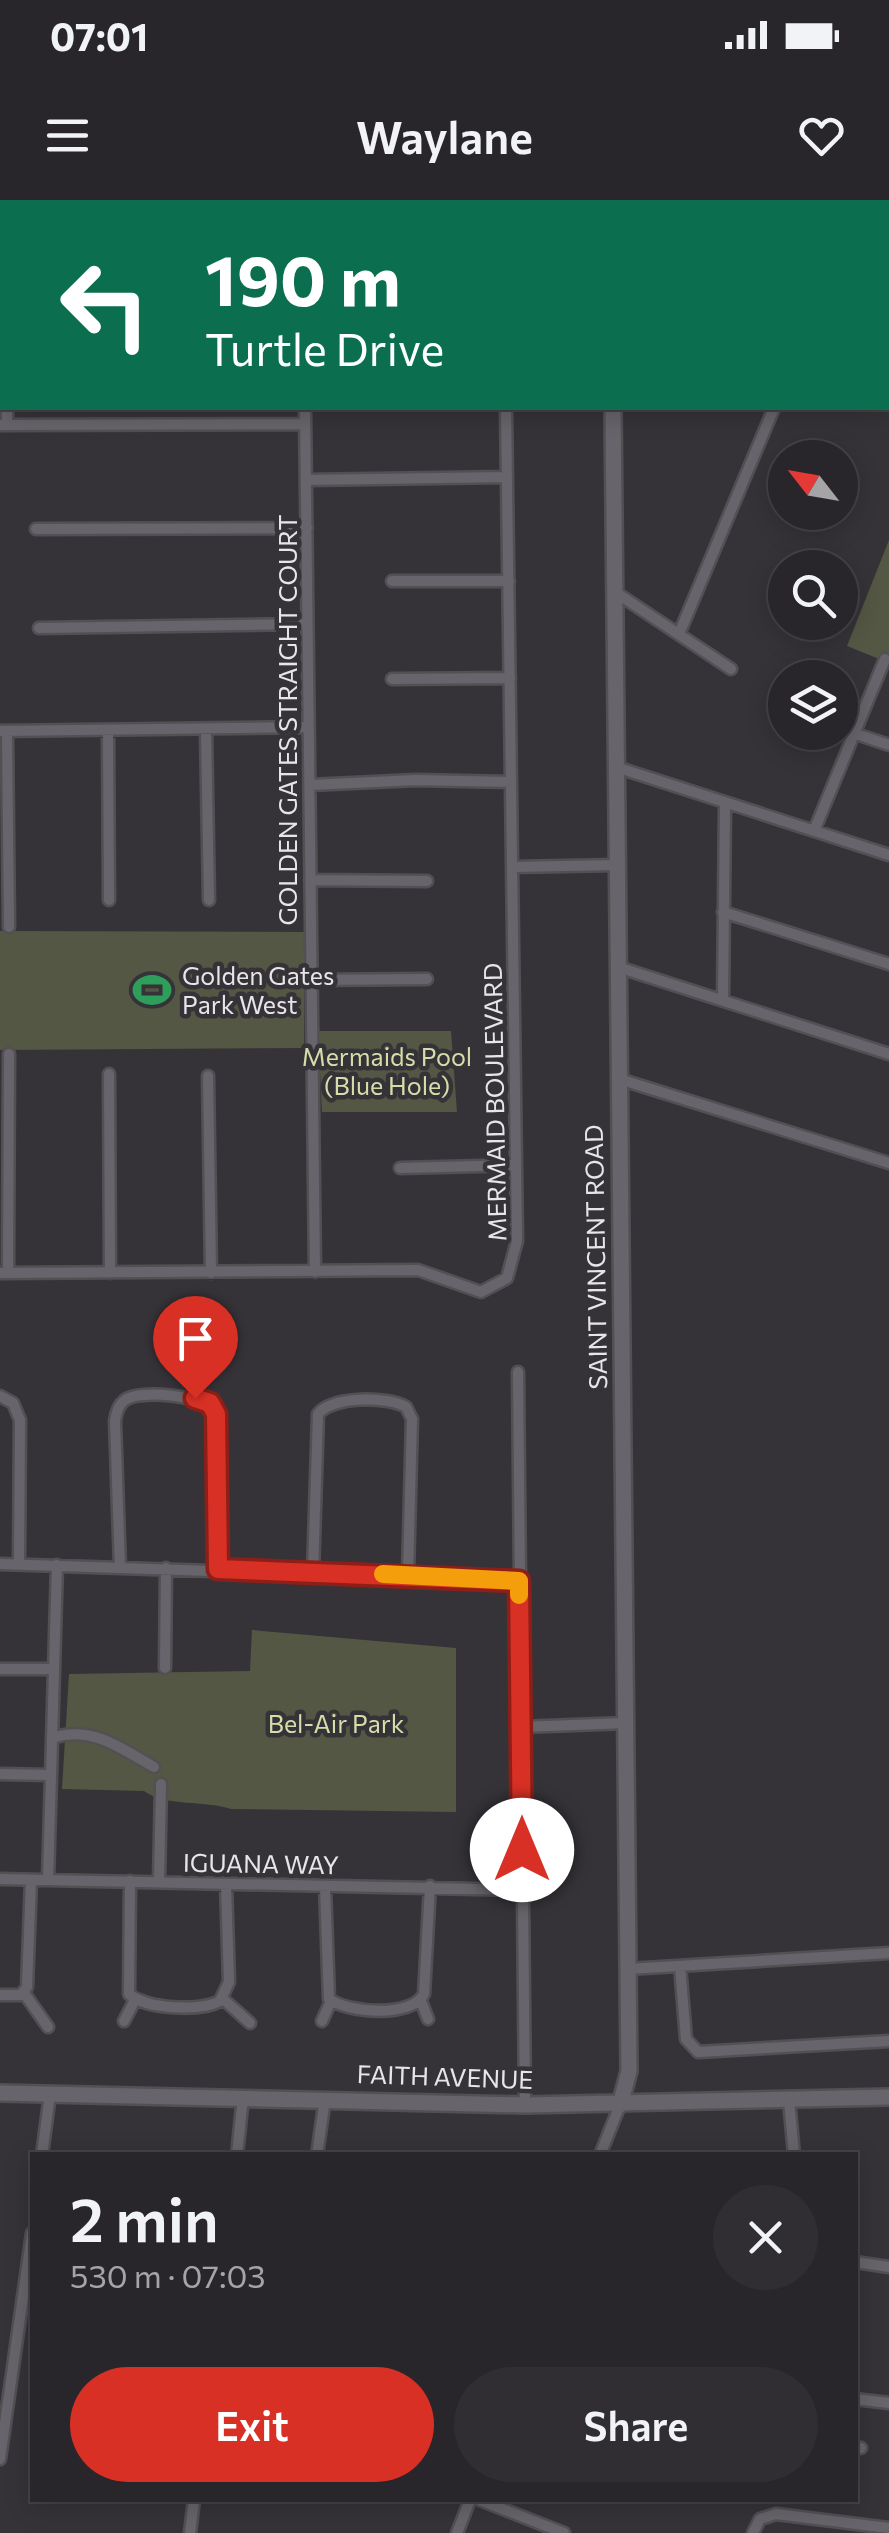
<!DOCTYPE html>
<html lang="en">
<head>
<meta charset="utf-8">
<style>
  :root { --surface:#28262a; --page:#302e32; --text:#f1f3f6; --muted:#a5a5a8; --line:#444347; --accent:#d93025 }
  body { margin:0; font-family:Commissioner,sans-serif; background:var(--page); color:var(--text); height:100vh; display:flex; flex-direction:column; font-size:38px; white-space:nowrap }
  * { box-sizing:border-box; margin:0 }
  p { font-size:32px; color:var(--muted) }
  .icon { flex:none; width:55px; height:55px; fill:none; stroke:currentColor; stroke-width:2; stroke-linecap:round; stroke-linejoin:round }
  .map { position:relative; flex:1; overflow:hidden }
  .side { position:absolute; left:30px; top:1952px; width:828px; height:350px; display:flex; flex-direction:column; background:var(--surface); border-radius:0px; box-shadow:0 5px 25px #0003,0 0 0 2px var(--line) }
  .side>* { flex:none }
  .guide { position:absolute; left:0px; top:0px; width:890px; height:210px; box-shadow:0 5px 25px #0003,0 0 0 2px var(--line); background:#0b6e4f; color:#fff; overflow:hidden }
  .needle { width:65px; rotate:301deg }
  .tools { position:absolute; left:768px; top:240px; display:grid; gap:20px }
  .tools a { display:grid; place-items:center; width:90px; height:90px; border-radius:50%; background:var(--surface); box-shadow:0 5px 25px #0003,0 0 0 2px var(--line); font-size:50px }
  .pin { position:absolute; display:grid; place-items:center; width:85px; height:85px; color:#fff; margin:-102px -42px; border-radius:50% 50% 50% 0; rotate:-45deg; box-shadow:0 0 10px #0007 }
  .pin .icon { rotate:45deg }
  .me { position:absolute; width:110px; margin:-55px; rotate:0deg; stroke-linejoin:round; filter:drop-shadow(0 0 8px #0008) }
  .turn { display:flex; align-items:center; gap:35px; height:210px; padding:0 40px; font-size:45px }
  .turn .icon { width:130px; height:130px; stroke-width:2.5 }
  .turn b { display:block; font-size:70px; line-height:85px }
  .round { display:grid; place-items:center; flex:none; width:105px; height:105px; border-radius:52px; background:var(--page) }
  .summary { display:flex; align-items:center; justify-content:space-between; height:170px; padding:0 40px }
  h1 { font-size:60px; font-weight:600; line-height:75px }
  .action { display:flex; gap:20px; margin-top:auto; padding:20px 40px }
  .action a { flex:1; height:115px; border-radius:60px; background:var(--accent); color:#fff; font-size:40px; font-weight:600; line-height:115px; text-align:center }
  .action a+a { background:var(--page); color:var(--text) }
  .status { display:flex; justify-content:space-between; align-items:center; height:70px; padding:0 50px; background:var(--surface); direction:ltr }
  .status svg { height:28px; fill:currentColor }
  header { display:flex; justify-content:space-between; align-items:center; height:130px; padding:0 40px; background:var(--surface); font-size:45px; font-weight:600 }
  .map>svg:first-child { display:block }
  .green { fill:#535743 }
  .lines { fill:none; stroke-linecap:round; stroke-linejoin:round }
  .street-casing { stroke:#535054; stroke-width:15 }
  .secondary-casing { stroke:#535054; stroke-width:20 }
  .street { stroke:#68646b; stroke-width:10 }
  .secondary { stroke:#68646b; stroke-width:15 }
  .route-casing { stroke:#8d1f18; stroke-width:25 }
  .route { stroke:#d93025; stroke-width:18 }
  .slow { stroke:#f59e0b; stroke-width:18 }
  .labels { text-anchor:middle; stroke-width:9; stroke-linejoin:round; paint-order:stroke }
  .street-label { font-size:25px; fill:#e8e5e9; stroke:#363338 }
  .poi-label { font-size:25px; fill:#e8e5e9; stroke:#363338; text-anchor:start }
  .park-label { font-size:25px; fill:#d5dea9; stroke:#363338 }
</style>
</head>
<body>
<div class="status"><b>07:01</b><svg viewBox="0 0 49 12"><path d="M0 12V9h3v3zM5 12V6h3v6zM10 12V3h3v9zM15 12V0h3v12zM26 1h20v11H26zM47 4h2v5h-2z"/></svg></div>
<header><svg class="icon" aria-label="menu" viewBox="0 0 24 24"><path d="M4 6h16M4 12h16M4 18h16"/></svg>Waylane<svg class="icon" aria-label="heart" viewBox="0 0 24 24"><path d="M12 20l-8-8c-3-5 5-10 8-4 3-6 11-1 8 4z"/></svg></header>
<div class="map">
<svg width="889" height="2333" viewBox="0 0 889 2333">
  <rect width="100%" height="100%" fill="#363338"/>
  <path class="green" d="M889,340V463L847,446Z
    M0,731L304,732V848L0,850Z
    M318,831H451L457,912H322Z
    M252,1430L456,1448V1612L231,1609C204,1600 166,1607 144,1591L62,1589L69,1474L250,1471Z"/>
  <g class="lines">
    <g class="street-casing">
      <path id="street" d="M505,0V2
        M305,2V0
        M761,2L763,0
        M2,7V45
        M888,74L889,72
        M888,200L889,201
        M7,208V225
        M305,208L315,1072
        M0,225L305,224
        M306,280L506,277
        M36,329L307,328
        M392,381H509
        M615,392L731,469
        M39,428L307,424
        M679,434L774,208
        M392,479L510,478
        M108,530L109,700
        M0,531L308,527
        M7,531L9,727
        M206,531L209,700
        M853,533L889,545
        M616,567L889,655
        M310,585L416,580L511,582
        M814,631L885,459
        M513,667L617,665
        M310,680L427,681
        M723,712L889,764
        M618,767L889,854
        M310,780L427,779
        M723,800L725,603
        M109,874L110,1073
        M208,876L211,1073
        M619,879L889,963
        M400,968L515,965
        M0,1073L418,1070L481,1092L507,1078L517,1041L506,208
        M8,1073L9,854
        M518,1172L525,1905
        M0,1196L13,1203L20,1220L19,1365
        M0,1364L519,1381
        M120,1367L115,1221C116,1213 118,1205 125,1200C139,1189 205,1196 215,1210L218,1369
        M313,1373L318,1214C332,1196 387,1196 406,1207L412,1219L408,1374
        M165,1468L166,1368
        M0,1469H54
        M521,1527L626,1523
        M52,1538C92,1525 120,1548 154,1567
        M0,1574L51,1575
        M0,1679L522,1690
        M48,1680L57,1365
        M130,1681L129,1794C145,1809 201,1812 220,1801L229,1782L226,1684
        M159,1682L161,1584
        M325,1686L329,1799C348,1813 412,1818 424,1794L430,1686
        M680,1766L686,1839L698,1852L889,1841
        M628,1769L889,1753
        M24,1793L48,1827
        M0,1795H21L27,1787L31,1680
        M223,1799L250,1823
        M421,1801L428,1819
        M124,1821L135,1800
        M322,1821L331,1801
        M789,1900L794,1955
        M42,1955L50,1894
        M237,1955L243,1897
        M317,1955L325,1899
        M600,1955L620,1905
        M855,2062L889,2067
        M855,2199L889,2203
        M855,2247L861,2248
        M0,2259L32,2033
        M480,2300L564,2333
        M190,2333L194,2300
        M457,2333L470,2300
        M753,2333L760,2319L776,2314L889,2328"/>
    </g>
    <g class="secondary-casing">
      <path id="secondary" d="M611,0V2
        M613,208L629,1871L620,1905
        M0,1893L525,1905L889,1897"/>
    </g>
    <use href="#street" class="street"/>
    <use href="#secondary" class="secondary"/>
  </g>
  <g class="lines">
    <g class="route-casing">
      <path id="route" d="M195,1198L210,1203L216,1214L218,1369L519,1381L522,1650"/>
    </g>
    <use href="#route" class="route"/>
    <path class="slow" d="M383,1374L519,1381V1395"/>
  </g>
  <defs>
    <g id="stadium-bare" transform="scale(3)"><path d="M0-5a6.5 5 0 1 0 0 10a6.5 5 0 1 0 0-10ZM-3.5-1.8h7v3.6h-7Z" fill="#2e9e5b" stroke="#363338" stroke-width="2.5" paint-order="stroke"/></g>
  </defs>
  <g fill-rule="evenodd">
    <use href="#stadium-bare" x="152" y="790"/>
  </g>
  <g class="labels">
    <g class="street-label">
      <text transform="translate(288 520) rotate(-90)" y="9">GOLDEN GATES STRAIGHT COURT</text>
      <text transform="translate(495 902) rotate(-91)" y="9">MERMAID BOULEVARD</text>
      <text transform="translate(596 1057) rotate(-91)" y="9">SAINT VINCENT ROAD</text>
      <text transform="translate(261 1664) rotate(1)" y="9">IGUANA WAY</text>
      <text transform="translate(445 1877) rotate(2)" y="9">FAITH AVENUE</text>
    </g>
    <g class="poi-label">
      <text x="182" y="785">Golden Gates<tspan x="182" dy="29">Park West</tspan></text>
    </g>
    <g class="park-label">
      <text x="387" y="866">Mermaids Pool<tspan x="387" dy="29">(Blue Hole)</tspan></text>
      <text x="336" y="1533">Bel-Air Park</text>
    </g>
  </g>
</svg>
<div class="tools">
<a><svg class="needle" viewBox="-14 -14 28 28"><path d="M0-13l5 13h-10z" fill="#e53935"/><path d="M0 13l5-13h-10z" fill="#a5a5a8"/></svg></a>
<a><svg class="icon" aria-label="search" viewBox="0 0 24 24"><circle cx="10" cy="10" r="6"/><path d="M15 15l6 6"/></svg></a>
<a><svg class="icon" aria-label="layers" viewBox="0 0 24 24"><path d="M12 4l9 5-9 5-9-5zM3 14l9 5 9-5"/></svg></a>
</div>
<div class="pin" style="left:195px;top:1198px;background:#d93025"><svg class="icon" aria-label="arrive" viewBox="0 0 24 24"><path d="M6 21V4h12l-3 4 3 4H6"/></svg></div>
<svg class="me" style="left:522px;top:1650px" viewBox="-20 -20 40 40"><circle r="19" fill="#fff"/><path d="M0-13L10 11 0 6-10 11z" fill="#d93025"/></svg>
<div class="guide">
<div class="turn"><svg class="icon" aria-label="left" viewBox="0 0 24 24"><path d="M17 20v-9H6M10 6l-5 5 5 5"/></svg><div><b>190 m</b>Turtle Drive</div></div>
</div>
<section class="side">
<div class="summary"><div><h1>2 min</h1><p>530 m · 07:03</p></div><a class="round"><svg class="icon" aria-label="close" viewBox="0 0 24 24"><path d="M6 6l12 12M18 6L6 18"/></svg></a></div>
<div class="action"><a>Exit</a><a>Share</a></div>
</section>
</div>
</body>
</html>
